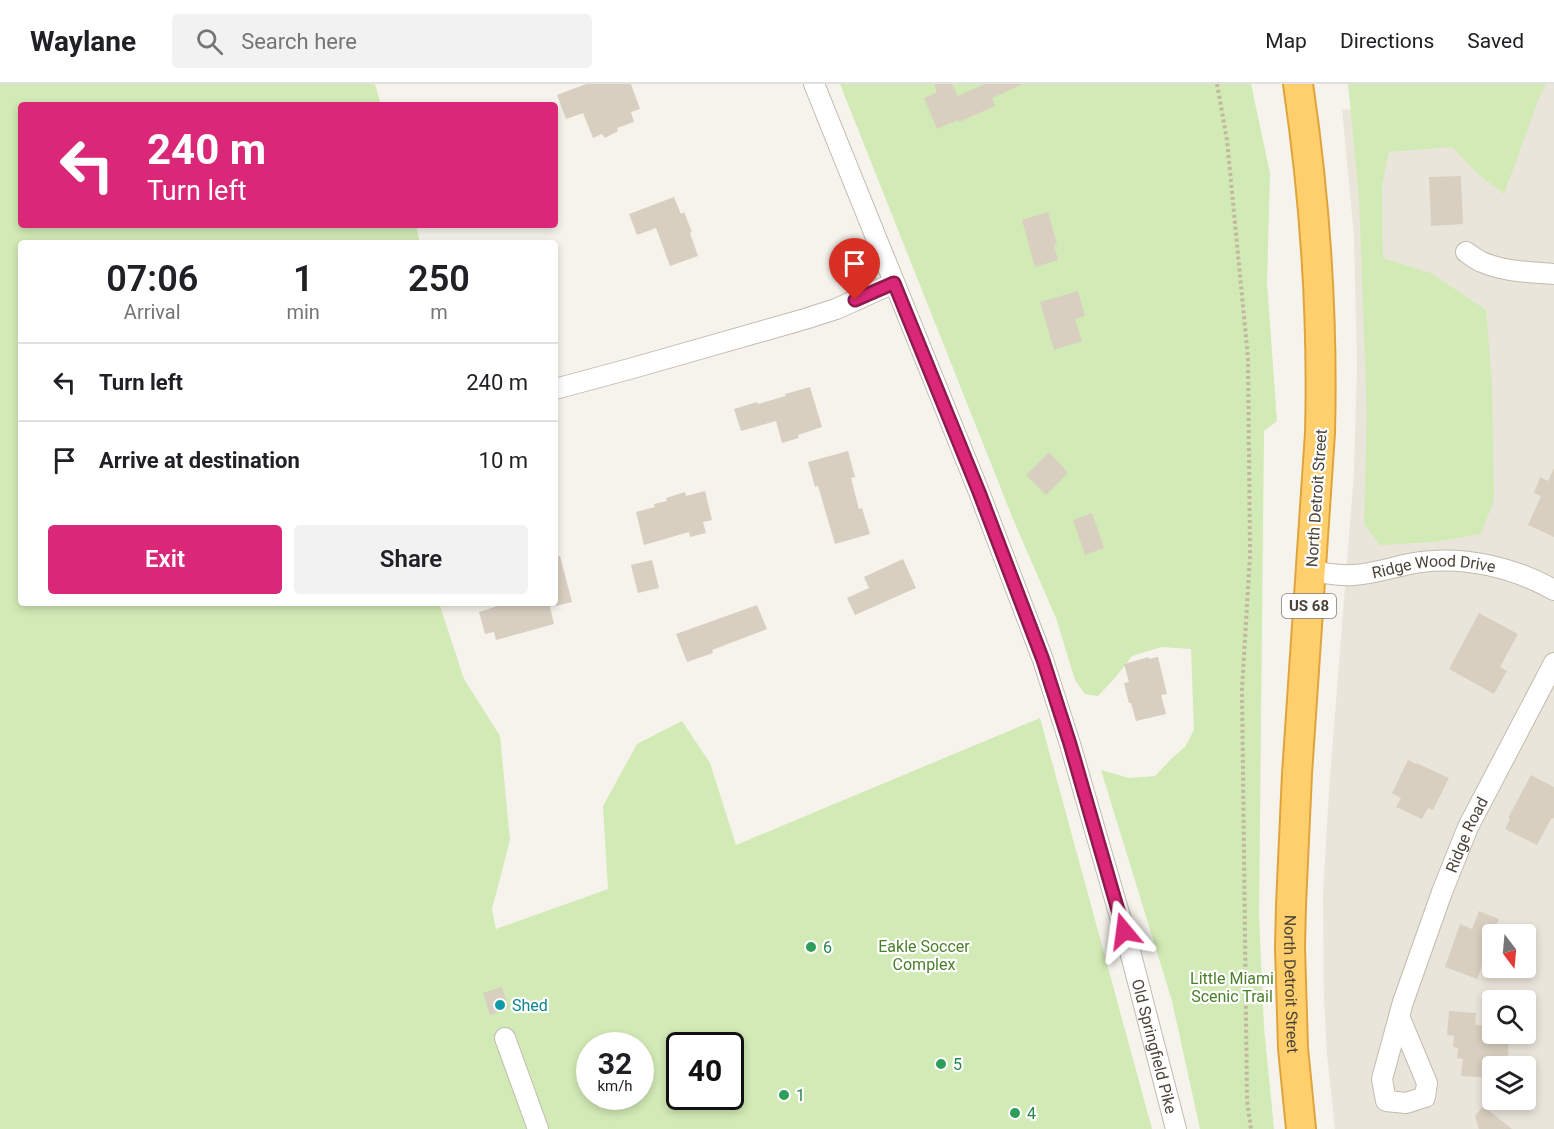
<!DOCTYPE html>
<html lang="en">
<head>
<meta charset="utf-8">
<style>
  :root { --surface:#fff; --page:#f2f2f2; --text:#202124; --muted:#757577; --line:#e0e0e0; --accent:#db2777 }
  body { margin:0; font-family:Roboto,sans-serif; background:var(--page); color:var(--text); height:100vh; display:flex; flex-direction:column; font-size:22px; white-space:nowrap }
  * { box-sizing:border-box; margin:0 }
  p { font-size:20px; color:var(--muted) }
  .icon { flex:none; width:33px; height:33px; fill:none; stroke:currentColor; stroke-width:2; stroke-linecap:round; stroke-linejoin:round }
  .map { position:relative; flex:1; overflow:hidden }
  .side { position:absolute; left:18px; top:156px; width:540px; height:366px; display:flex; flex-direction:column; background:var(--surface); border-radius:6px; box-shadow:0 3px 9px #0003 }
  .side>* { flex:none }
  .banner { position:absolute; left:18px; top:18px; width:540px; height:126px; border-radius:6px; box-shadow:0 3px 9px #0003; background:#db2777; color:#fff; overflow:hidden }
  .needle { width:39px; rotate:164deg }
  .tools { position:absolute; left:1482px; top:840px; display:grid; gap:12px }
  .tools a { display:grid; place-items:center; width:54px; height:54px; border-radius:6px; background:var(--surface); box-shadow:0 3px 9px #0003; font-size:30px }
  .speed { position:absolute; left:576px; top:948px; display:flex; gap:12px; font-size:30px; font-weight:700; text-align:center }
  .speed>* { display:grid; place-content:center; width:78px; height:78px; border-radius:50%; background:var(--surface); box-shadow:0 3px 9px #0003; line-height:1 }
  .speed small { font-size:15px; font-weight:400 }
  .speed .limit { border:3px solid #111; border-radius:9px; background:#fff; color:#111 }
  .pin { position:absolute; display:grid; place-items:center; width:51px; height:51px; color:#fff; margin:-62px -26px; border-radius:50% 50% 50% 0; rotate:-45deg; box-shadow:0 0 6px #0007 }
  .pin .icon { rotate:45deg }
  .me { position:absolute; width:66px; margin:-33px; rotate:344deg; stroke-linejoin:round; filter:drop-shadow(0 0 4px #0008) }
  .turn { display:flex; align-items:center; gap:21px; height:126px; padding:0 30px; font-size:27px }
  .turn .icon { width:78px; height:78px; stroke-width:2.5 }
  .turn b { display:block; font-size:42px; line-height:51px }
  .eta { display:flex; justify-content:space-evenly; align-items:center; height:102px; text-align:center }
  .eta b { font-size:36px; font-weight:600; line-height:42px }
  .button { display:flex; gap:12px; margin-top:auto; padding:12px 30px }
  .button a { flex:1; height:69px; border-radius:6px; background:var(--accent); color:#fff; font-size:24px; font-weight:600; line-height:69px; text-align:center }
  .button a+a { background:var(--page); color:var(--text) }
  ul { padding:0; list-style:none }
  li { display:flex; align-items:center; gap:18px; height:78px; padding:0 30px; border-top:2px solid var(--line) }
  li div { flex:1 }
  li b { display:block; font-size:22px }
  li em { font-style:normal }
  header { display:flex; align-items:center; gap:36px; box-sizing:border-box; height:84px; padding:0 30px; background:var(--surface); border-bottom:2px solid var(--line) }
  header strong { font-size:28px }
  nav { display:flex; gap:33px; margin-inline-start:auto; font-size:21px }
  .search { width:420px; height:54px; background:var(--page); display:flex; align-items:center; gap:15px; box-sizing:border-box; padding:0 21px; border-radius:6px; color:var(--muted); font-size:22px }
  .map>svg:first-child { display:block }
  .residential { fill:#eae5da; fill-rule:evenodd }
  .green { fill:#d2eab5; fill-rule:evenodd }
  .building { fill:#d8cfc1 }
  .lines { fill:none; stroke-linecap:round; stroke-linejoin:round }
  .minor-casing { stroke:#c2bbae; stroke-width:22 }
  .highway-casing { stroke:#e0a43c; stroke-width:32 }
  .path { stroke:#c4b79f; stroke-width:4; stroke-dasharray:3 3; stroke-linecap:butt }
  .minor { stroke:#fff; stroke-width:20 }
  .highway { stroke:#ffcf6e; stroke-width:28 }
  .route-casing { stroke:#8e194d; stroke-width:15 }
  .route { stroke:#db2777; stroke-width:10 }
  .leisure-dot { fill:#2e9e5b; stroke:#fff; stroke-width:2 }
  .culture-dot { fill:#0f9aa8; stroke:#fff; stroke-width:2 }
  .labels { text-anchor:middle; stroke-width:4.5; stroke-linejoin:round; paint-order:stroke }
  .shield { fill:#fff; stroke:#817c74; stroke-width:1.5 }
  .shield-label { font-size:15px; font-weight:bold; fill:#4b4439 }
  .street-label { font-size:16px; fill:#4b4439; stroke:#fff }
  .park-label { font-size:16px; fill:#4a7f2a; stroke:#fff }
  .leisure-label { font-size:16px; fill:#27864d; stroke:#fff; text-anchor:start }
  .culture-label { font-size:16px; fill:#0d838f; stroke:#fff; text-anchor:start }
</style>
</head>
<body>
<header>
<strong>Waylane</strong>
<div class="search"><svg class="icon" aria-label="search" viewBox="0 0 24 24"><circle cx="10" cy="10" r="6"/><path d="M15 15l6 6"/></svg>Search here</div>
<nav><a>Map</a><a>Directions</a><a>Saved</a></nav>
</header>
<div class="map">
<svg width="1554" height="1045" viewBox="0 0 1554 1045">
  <rect width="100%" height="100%" fill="#f6f3ec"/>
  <path class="residential" d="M1521,0H1554V1045H1335L1327,970L1324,917L1323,811L1329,706L1354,389L1357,281L1354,152L1342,25L1503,42ZM1492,850H1526V884H1492ZM1492,916H1526V950H1492ZM1492,982H1526V1016H1492Z"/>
  <path class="green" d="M0,0H375L381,21H21V141H416L420,159H21V519H439L464,595L500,652L510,756L492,825L496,845L608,805L603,722L637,660L682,637L710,679L736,761L1040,634L1152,1045H0ZM590,962H640V1012H590ZM680,962H730V1012H680Z
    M840,0H1251L1270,89L1267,199L1277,337L1264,347L1259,831L1264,943L1274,1045H1200L1172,917L1101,686L1129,694L1155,692L1172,674L1185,663L1194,646L1191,565L1161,563L1132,572L1115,594L1098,612L1085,610L1075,596L1056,534L1013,435Z
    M1348,0H1547L1541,9L1504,110L1479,91L1452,63L1389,68L1382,101L1383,174L1431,189L1486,226L1492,300L1494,416L1481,450L1434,458L1380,461L1364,440L1367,331L1359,113Z"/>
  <path class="building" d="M586,0H631L640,25L631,28L634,38L617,44L618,47L605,54L602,50L593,54L583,29L566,35L557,11Z
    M934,0H952L958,12L985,0H1023L992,14L995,22L959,38L958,36L937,45L924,14L937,8Z
    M1461,92L1463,140L1431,142L1429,93Z
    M674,113L681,130L684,128L692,148L690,149L698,172L670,182L656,144L637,151L629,130Z
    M1048,128L1057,160L1054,161L1058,176L1035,183L1022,136Z
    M1078,207L1085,232L1075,235L1082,257L1054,266L1040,218Z
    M810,303L822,343L798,351L799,354L782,359L776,337L741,347L734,325L757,318L758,320L786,312L785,310Z
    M848,367L855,393L851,394L859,425L862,424L870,450L835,460L818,402L815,403L808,378Z
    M1049,368L1068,389L1046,411L1026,391Z
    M1554,384V453L1528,441L1541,412L1534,409L1540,393L1548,397Z
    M705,407L712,436L703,438L706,449L690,453L689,448L644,461L636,428L655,423L654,420L667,417L666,414L685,408L686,412Z
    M1092,429L1104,464L1085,471L1073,436Z
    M560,472L572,518L555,522V473Z
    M903,475L916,504L855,531L847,514L869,504L864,493Z
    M652,476L659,504L638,509L631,481Z
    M507,519H549L554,540L496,556L494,548L485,550L479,528Z
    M757,521L767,545L712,566L713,569L687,578L676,550Z
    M1479,529L1518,550L1500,583L1507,587L1494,610L1449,585Z
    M1149,573V575L1158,573L1167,610L1161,611L1166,630L1136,637L1131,619H1129L1124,599L1129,598L1124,580Z
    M1408,676L1416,680V679L1449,694L1433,726L1428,724L1422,735L1396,723L1401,714L1392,709Z
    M1531,691L1554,703V734L1551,735L1537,761L1505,745L1510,735L1508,734Z
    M1479,827L1499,835L1477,895L1445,883L1460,840L1472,845Z
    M502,903L509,924L490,931L483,909Z
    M1449,927L1476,929L1475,941L1492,942V950H1509L1508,973L1496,972L1494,982H1492L1491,994L1461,992L1463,975L1457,974L1458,964L1453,963L1454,952L1447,951Z
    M1483,1022L1512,1045H1479L1475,1032Z"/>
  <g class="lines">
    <g class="minor-casing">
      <g id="minor">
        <path id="s1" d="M814,0L979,408L1043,576L1070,660L1130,867L1176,1045"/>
        <path d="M1466,168C1471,171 1476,176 1482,178C1504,188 1531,188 1554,190"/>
        <path d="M555,305L633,284L805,235L836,225L894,199"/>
        <path id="s2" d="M1311,487C1325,489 1338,492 1353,491C1376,490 1398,481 1421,478C1466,472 1515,484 1554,506"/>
        <path id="s3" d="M1399,932L1427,999L1425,1013L1406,1019L1386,1017L1382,995L1403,918L1442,808L1468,743L1554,579"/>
        <path d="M505,954L538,1045"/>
      </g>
    </g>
    <g class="highway-casing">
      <g id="highway">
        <path id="s4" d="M1298,0C1315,115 1323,232 1320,349L1297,690L1291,821L1290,863L1293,964L1301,1045"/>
      </g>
    </g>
    <path class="path" d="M1217,0L1227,56L1248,274L1250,471L1242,605L1247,1017L1251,1045"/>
    <use href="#minor" class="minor"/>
    <use href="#highway" class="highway"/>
  </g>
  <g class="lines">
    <g class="route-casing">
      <path id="route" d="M855,216L894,199L979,408L1043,576L1070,660L1124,847"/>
    </g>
    <use href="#route" class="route"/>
  </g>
  <g class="leisure-dot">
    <circle cx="811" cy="863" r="6"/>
    <circle cx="941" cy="980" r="6"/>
    <circle cx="784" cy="1011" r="6"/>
    <circle cx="1015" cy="1029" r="6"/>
  </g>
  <circle class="culture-dot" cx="500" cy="921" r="6"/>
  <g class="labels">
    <rect class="shield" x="1282" y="510" width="54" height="24" rx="4.5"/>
    <g class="shield-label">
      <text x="1309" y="527">US 68</text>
    </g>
    <g class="street-label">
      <text transform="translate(1316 414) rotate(-86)" y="6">North Detroit Street</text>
      <text dy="6" stroke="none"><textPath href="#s2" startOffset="124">Ridge Wood Drive</textPath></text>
      <text dy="6" stroke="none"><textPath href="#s3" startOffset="408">Ridge Road</textPath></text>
      <text dy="6" stroke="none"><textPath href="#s4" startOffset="902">North Detroit Street</textPath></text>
      <text dy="6" stroke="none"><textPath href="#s1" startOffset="1022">Old Springfield Pike</textPath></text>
    </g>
    <g class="park-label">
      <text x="924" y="868">Eakle Soccer<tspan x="924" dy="18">Complex</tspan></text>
      <text x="1232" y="900">Little Miami<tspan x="1232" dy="18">Scenic Trail</tspan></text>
    </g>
    <g class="leisure-label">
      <text x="823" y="869">6</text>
      <text x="953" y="986">5</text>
      <text x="796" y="1017">1</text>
      <text x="1027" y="1035">4</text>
    </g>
    <g class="culture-label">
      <text x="512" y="927">Shed</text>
    </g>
  </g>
</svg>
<div class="tools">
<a><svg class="needle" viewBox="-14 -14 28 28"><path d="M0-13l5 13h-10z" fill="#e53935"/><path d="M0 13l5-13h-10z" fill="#757577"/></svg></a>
<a><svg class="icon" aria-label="search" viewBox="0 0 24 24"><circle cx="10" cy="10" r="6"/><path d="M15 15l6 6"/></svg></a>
<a><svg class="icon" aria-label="layers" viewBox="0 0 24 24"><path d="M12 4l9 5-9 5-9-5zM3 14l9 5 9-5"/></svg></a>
</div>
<div class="speed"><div>32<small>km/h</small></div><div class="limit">40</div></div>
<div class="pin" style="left:855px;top:216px;background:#d93025"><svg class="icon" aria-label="arrive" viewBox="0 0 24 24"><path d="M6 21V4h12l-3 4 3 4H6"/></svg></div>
<svg class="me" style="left:1124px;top:847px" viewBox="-20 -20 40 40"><path d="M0-17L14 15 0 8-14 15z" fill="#db2777" stroke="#fff" stroke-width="4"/></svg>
<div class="banner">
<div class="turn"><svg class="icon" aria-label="left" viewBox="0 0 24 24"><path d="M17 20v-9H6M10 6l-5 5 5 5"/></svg><div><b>240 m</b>Turn left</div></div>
</div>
<section class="side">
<div class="eta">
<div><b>07:06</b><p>Arrival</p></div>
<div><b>1</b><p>min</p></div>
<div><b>250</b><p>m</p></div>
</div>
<ul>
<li><svg class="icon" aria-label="left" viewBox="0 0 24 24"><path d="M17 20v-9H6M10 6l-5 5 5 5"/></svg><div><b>Turn left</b></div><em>240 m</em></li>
<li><svg class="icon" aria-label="arrive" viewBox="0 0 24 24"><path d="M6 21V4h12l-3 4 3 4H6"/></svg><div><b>Arrive at destination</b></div><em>10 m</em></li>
</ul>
<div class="button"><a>Exit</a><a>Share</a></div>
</section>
</div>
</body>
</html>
